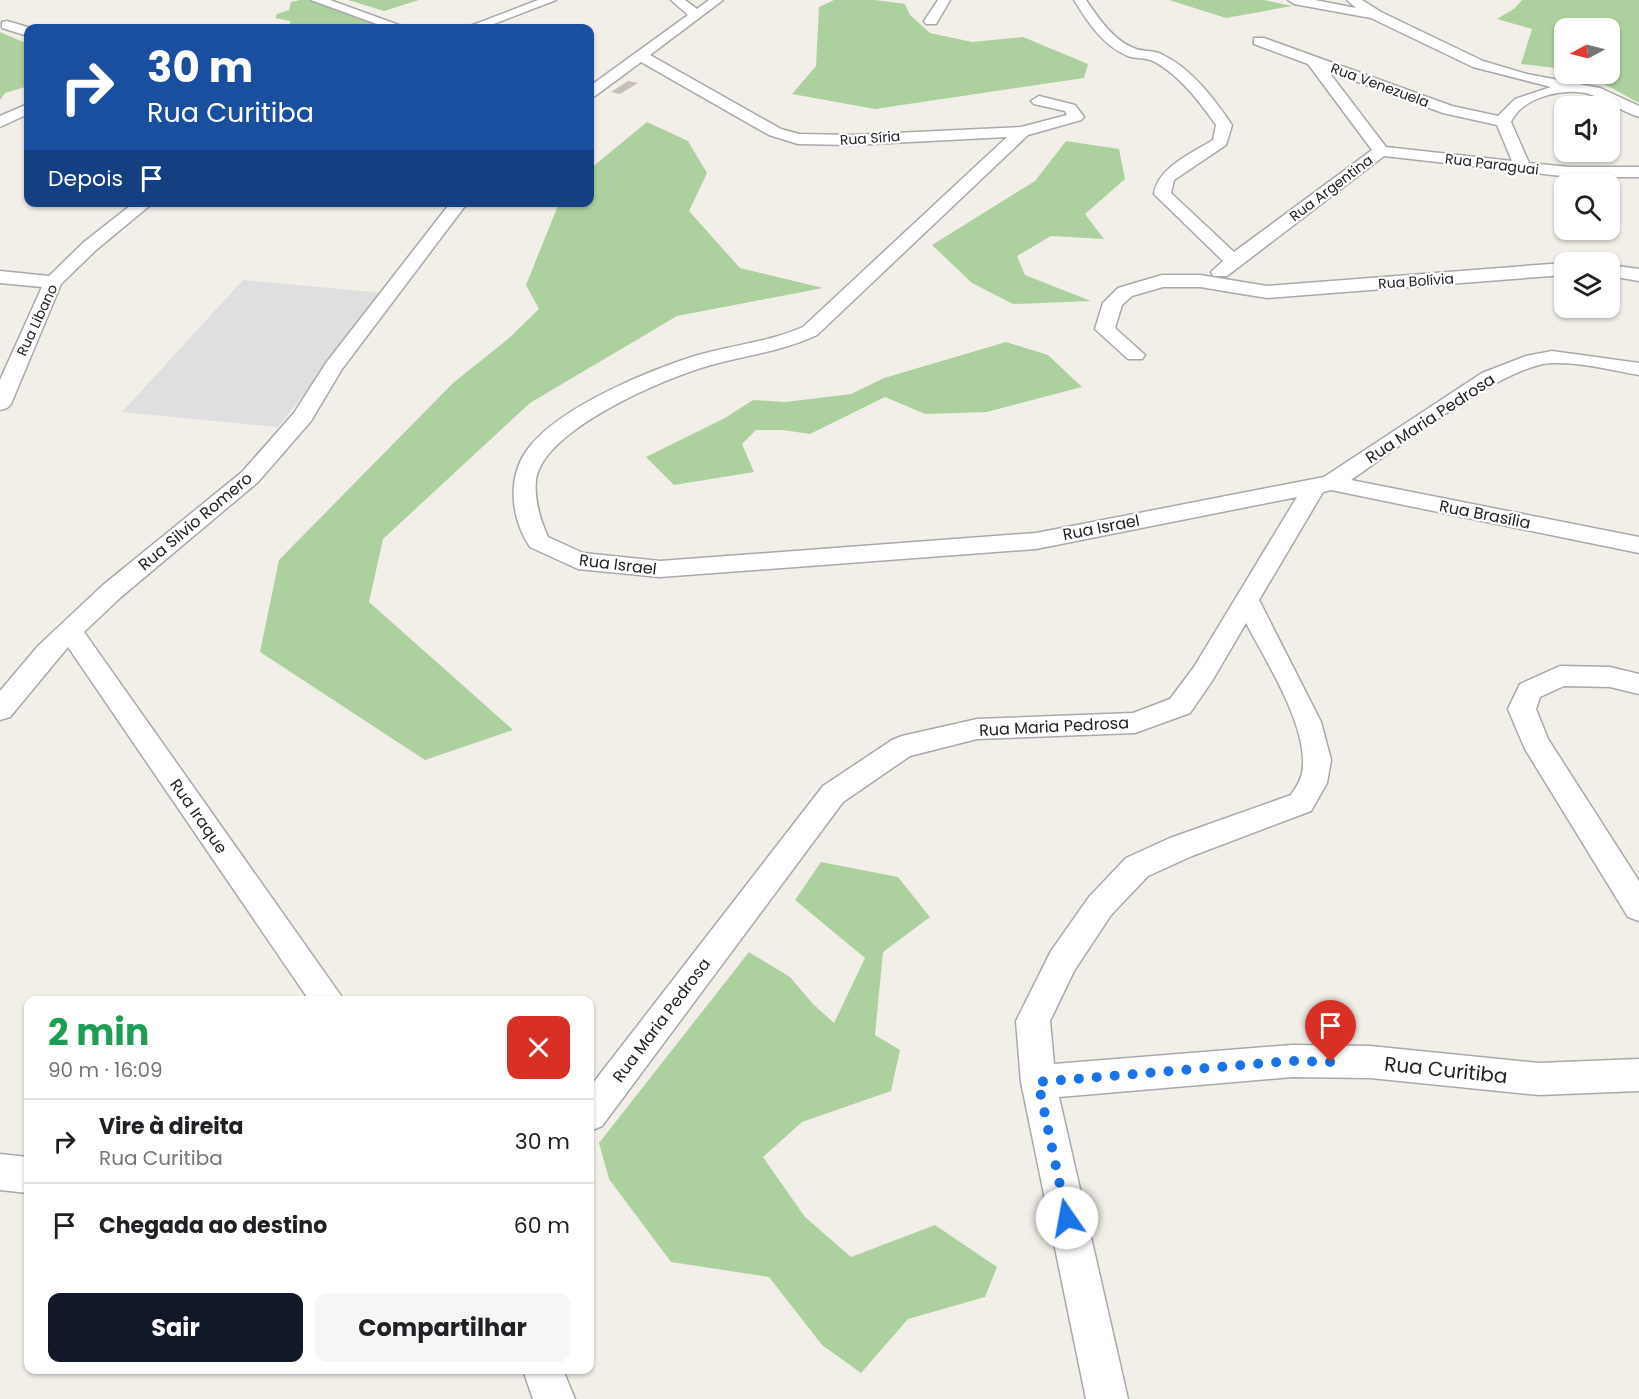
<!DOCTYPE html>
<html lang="pt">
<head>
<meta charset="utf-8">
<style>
  :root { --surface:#fff; --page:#f6f6f6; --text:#202124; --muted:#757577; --line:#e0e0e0; --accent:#111827 }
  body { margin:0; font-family:Poppins,sans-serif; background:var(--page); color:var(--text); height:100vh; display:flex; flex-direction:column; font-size:22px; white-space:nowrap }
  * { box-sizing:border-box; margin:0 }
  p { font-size:20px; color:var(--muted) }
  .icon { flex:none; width:33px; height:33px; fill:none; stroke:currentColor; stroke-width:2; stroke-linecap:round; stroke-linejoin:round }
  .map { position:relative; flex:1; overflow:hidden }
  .details { position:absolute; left:24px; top:996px; width:570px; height:378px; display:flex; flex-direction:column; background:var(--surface); border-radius:12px; box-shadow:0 2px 4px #0004 }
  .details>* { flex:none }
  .guide { position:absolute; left:24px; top:24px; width:570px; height:183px; border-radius:12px; box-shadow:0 2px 4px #0004; background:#1a4fa0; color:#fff; overflow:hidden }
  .needle { width:39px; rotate:263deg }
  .controls { position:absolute; left:1554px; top:18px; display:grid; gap:12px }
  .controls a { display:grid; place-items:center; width:66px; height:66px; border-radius:12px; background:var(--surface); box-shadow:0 2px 4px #0004; font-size:30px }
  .pin { position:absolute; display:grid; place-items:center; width:51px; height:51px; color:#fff; margin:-62px -26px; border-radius:50% 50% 50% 0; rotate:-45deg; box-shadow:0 0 6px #0007 }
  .pin .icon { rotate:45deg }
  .me { position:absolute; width:66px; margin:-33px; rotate:348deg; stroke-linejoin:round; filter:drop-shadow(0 0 4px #0008) }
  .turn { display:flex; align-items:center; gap:21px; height:126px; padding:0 24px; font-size:27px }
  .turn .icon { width:78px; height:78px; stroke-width:2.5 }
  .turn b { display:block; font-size:42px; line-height:51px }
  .then { display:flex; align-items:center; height:57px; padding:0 24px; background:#0003; gap:12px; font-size:22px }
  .round { display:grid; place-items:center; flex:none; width:63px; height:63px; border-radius:12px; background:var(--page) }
  .overview { display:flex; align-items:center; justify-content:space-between; height:102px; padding:0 24px }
  h1 { font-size:36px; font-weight:700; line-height:45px; color:#1e9e55 }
  .cta { display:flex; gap:12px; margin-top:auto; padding:12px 24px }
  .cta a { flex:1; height:69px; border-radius:12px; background:var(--accent); color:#fff; font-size:24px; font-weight:700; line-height:69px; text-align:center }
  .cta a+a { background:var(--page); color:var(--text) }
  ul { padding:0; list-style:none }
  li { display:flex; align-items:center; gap:18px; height:84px; padding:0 24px; border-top:2px solid var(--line) }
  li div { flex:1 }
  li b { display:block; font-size:22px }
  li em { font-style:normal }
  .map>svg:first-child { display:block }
  .residential { fill:#e0dfdf }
  .forest { fill:#add19e }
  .building { fill:#c7bfb8 }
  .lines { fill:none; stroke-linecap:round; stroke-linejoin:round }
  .minor-casing { stroke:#a9a9a9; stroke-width:3 }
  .minor { fill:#fff; fill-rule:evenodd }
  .route { stroke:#1a73e8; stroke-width:10; stroke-dasharray:0 18 }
  .labels { text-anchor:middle; stroke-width:4.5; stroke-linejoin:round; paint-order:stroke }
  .far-street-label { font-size:14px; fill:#222; stroke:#fff }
  .street-label { font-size:16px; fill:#222; stroke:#fff }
  .near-street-label { font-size:20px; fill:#222; stroke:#fff }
</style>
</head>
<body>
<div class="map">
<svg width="1639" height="1399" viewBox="0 0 1639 1399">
  <rect width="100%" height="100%" fill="#f2efe9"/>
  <path class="residential" d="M243,280L384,293L278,427L122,412Z"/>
  <path class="forest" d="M300,0H309L372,21L382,28H267L290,24V21L275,18L277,14L289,10L291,2Z
    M348,0H419L384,11Z
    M834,0H875L905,4L910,15L930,33L972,42L1023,37L1088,64L1084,78L875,109L792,94L816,66L819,7Z
    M1169,0H1264L1292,6L1226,18Z
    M1522,0H1639V103L1586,74H1610V28H1564V69L1521,64L1532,29L1497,19L1515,8Z
    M0,32L28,44V86L5,93L0,100Z
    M647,122L688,141L707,173L689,211L740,268L823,288L677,316L530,403L383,539L369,602L513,730L425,760L260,652L279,560L453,383L508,339L539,309L526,285L559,203L590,202V169Z
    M1066,141L1119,149L1125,179L1085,214L1104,239L1051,236L1017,256L1025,275L1091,301L1013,304L972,283L932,245L1035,181Z
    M1006,342L1048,355L1082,387L987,412L925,414L885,397L810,434L783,430H756L742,444L754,472L674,485L646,457L725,418L753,400L785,402L851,394L884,378Z
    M821,862L898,877L930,917L883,952L875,1035L900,1050L891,1091L802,1122L763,1157L805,1217L851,1257L935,1225L997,1267L985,1297L908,1319L861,1373L822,1345L769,1277L671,1262L609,1179L599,1143L749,952L790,977L813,1004L834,1023L865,958L795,900Z"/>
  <path class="building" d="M628,81L638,83L620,94L611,92Z"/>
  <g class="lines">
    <g class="minor-casing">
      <path id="minor" d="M311,0H330L407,28H388Z
        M538,0H556L483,28H465Z
        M671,0H685L697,9L709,0H723L650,55L781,129L799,134L852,135L1021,127L1067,115L1065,111L1034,104L1031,101L1039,96L1075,105L1084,117L1081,120L1028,135L817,335C783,351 747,355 711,365C667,377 543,429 536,480C534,500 540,519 548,537L583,553L660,561L1036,533L1324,477L1482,373L1526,356L1552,351L1639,363V375C1611,370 1581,362 1552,363C1503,365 1395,450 1351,480L1639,537V553L1331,490L1323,492L1259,600L1321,722L1331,760L1327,783L1311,811L1192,856L1148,876L1111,915L1074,971L1050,1021L1054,1064L1292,1045L1370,1046L1539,1063L1639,1059V1091L1539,1095L1370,1078L1292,1077L1059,1097L1128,1399H1086L1021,1082L1016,1021L1051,951L1089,897L1126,858L1170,838L1291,795C1297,786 1303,777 1303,765C1305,722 1266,661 1246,623L1212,681L1190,713L1135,733L977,739L910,756L843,802L602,1126L590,1131V1087L823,786L892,740L902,736L977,719L1133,713L1170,699L1194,667L1297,497L1036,549L660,577L578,569L530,547C510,517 506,474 531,445C563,406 649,370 698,355C733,345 769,342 803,327L1007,137L852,145L798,144L769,135L641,62L595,96L590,97V86L688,15Z
        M938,0H950L936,24H926L924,21Z
        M1074,0H1086C1099,19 1114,41 1136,49C1145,52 1155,50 1163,55C1191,68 1215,100 1232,125L1226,145L1174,180L1171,193L1234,252L1372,150L1308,64L1254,44V38H1264L1452,106L1498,116L1515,99L1551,87L1473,67L1371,18L1294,4L1288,0H1315L1356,8L1347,0H1362L1381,12L1483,61L1527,74L1600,88L1639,106V117C1623,112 1608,101 1592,95C1569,86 1522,96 1511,122L1529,163L1570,167H1639V177H1570L1384,156L1227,276H1213L1211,272L1223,261L1154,194C1157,168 1192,153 1213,140L1216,125C1200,102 1180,76 1155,62C1147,57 1136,59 1128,56C1103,46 1087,21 1074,0ZM1328,71L1443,113L1497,125L1512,161L1386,147Z
        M7,21L31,28H28V36L2,28V22Z
        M28,104V114L0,127V116Z
        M135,202H154L96,250L61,284L11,404L7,408L0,410V380L42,287L0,283V271L49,276L84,242Z
        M451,202H468L342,369L311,421L258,482L121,597L84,632L344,1000H309L68,647L10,717L0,720V691L38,646L103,585L242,472L294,413L326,363Z
        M1564,263V275L1267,298L1200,287H1163L1132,296L1122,305L1115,328L1145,355L1142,359H1128L1095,329L1103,303L1118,288L1162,275H1200L1267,286Z
        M1610,265L1639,269V281L1610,276Z
        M1560,666L1610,667L1639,674V694L1610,687L1564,686L1540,697L1536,709L1548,739L1639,881V921L1628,917L1525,749L1508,709L1520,684Z
        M0,1154L28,1157V1193L0,1190Z
        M523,1370H563L575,1399H533Z"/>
    </g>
    <use href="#minor" class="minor"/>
  </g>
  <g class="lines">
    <path class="route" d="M1067,1218L1038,1082L1292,1061L1331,1062"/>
  </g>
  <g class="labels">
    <g class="far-street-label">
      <text transform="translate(1380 85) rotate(20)" y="5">Rua Venezuela</text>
      <text transform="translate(870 138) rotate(-4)" y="5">Rua Síria</text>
      <text transform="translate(1492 164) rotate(7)" y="5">Rua Paraguai</text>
      <text transform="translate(1331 188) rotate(-37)" y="5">Rua Argentina</text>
      <text transform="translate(1416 281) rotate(-4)" y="5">Rua Bolívia</text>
      <text transform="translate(37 320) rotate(-65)" y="5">Rua Libano</text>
    </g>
    <g class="street-label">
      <text transform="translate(1430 418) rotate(-33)" y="6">Rua Maria Pedrosa</text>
      <text transform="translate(1485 514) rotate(11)" y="6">Rua Brasília</text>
      <text transform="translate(195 521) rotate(-40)" y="6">Rua Silvio Romero</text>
      <text transform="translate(1101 527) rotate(-11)" y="6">Rua Israel</text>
      <text transform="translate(618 564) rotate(7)" y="6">Rua Israel</text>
      <text transform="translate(1054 726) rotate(-3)" y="6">Rua Maria Pedrosa</text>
      <text transform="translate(199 816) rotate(55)" y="6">Rua Iraque</text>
      <text transform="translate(661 1020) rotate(-53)" y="6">Rua Maria Pedrosa</text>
    </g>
    <g class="near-street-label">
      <text transform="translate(1446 1070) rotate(6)" y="7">Rua Curitiba</text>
    </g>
  </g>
</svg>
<div class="controls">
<a><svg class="needle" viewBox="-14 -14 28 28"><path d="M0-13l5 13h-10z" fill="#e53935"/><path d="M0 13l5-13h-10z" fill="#757577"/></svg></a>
<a><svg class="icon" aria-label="sound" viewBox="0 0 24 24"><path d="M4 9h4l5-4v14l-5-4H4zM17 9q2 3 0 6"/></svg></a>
<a><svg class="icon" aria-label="search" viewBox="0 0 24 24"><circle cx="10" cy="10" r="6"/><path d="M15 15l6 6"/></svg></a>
<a><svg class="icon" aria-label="layers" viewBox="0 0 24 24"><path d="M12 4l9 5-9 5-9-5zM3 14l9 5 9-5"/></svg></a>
</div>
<div class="pin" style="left:1331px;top:1062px;background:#d93025"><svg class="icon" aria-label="arrive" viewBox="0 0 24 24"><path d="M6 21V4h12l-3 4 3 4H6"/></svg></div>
<svg class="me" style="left:1067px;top:1218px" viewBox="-20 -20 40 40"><circle r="19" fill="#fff"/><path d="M0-13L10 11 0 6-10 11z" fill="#1a73e8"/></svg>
<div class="guide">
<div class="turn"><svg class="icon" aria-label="right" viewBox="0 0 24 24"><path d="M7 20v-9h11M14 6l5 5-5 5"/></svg><div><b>30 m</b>Rua Curitiba</div></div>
<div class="then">Depois<svg class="icon" aria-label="arrive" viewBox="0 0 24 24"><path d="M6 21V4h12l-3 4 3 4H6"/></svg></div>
</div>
<section class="details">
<div class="overview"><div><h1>2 min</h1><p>90 m · 16:09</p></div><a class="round" style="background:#d93025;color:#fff"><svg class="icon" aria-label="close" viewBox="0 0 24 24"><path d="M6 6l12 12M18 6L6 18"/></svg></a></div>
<ul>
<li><svg class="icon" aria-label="right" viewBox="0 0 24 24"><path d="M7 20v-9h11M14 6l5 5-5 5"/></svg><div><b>Vire à direita</b><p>Rua Curitiba</p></div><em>30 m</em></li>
<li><svg class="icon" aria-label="arrive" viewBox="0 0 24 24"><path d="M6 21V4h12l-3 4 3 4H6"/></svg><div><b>Chegada ao destino</b></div><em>60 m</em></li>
</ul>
<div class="cta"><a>Sair</a><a>Compartilhar</a></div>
</section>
</div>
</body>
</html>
